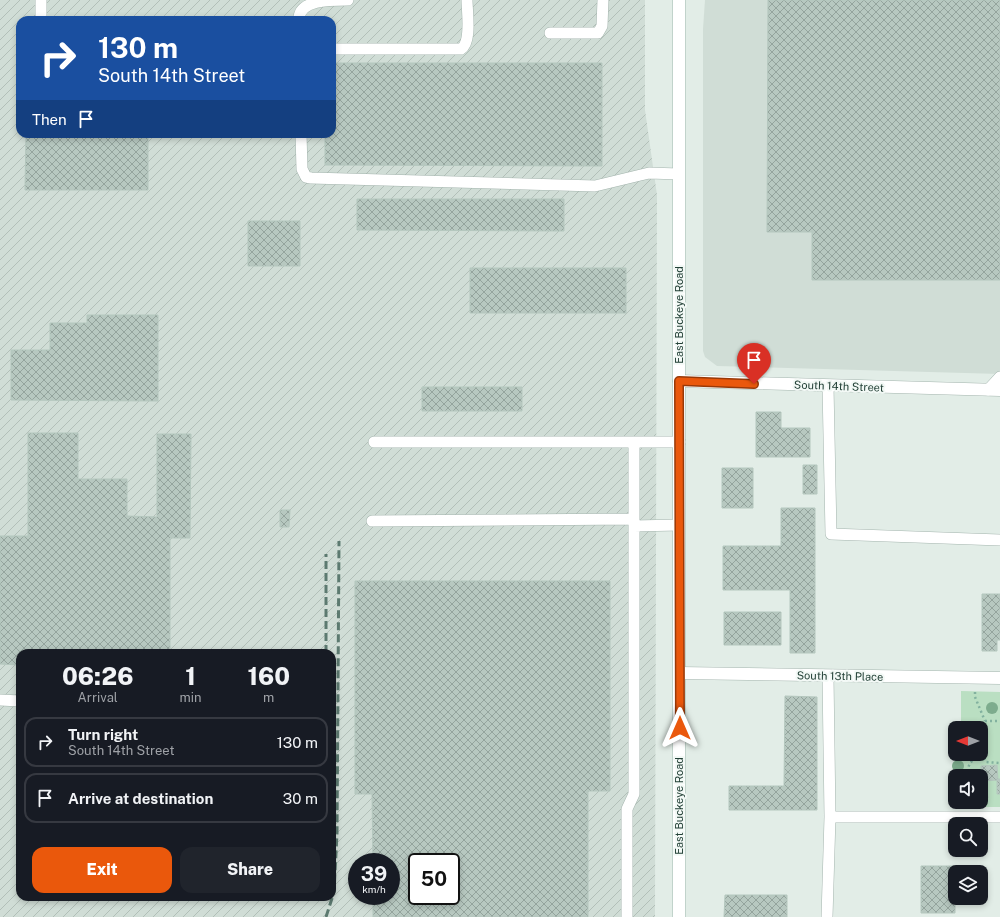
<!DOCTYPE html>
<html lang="en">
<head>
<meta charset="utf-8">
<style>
  :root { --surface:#171b24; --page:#20242c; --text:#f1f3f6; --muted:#9ea1a6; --line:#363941; --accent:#ea580c }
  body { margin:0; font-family:"Public Sans",sans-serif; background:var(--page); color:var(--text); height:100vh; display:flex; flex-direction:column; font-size:15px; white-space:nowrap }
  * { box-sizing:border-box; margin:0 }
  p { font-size:13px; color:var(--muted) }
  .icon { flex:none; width:22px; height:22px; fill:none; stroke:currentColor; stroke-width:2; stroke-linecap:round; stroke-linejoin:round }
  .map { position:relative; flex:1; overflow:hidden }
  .side { position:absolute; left:16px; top:649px; width:320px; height:252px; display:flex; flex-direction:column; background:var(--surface); border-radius:12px; box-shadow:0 2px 6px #0003 }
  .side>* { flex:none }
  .banner { position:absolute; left:16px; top:16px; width:320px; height:122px; border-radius:12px; box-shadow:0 2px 6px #0003; background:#1a4fa0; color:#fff; overflow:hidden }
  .needle { width:26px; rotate:270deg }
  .buttons { position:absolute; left:948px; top:721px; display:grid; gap:8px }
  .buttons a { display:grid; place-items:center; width:40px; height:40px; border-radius:8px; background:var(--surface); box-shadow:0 2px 6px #0003; font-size:20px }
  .speed { position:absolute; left:348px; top:853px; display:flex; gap:8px; font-size:20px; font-weight:700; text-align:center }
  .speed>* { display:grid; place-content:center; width:52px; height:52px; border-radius:50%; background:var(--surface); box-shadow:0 2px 6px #0003; line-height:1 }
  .speed small { font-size:10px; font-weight:400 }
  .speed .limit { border:2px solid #111; border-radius:6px; background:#fff; color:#111 }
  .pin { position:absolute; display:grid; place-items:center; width:34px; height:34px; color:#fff; margin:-41px -17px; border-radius:50% 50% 50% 0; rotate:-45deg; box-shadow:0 0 4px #0007 }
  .pin .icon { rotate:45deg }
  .me { position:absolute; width:44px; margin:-22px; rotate:0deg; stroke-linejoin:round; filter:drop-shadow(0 0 3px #0008) }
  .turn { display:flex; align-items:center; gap:14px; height:84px; padding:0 16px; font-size:18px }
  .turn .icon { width:52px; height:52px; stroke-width:2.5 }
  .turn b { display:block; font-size:28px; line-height:34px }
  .then { display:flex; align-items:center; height:38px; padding:0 16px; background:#0003; gap:8px; font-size:15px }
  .eta { display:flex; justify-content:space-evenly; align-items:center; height:68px; text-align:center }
  .eta b { font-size:24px; font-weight:800; line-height:28px }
  .cta { display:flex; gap:8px; margin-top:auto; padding:8px 16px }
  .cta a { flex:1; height:46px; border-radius:12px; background:var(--accent); color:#fff; font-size:16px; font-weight:800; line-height:46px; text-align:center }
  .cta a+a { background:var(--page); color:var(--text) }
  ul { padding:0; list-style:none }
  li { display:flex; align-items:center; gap:12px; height:50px; margin:0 8px 6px; padding:0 8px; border:2px solid var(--line); border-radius:12px }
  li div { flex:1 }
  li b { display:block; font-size:15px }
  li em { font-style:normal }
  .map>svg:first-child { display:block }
  .built { fill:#d0ddd6 }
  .industrial { fill:url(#industrial-furrows); fill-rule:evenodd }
  .park { fill:#badfc2 }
  .building { fill:url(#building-cross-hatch); stroke:#b4c7be; fill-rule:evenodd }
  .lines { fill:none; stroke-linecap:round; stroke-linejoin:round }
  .service-casing { stroke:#a4b5ae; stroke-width:12 }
  .minor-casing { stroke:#a4b5ae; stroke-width:13 }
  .secondary-casing { stroke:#a0b9af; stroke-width:13 }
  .path { stroke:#82b19f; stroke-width:2.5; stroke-dasharray:2 3; stroke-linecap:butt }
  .service { stroke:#fff; stroke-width:11 }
  .minor { stroke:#fff; stroke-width:12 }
  .secondary { stroke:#fff; stroke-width:12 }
  .rail { stroke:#5c7a70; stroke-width:3; stroke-dasharray:8 4; stroke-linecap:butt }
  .tree { fill:#7dac8d }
  .route-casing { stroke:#983908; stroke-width:10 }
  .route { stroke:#ea580c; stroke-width:7 }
  .labels { text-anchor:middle; stroke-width:4; stroke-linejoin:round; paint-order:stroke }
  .street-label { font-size:11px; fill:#213f35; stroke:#f3f9f6 }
</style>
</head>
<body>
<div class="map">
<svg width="1000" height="917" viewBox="0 0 1000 917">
  <defs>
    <pattern id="industrial-furrows" width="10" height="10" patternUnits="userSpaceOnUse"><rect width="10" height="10" fill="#d0ddd6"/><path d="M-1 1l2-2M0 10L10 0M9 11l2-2" fill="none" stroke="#b2bfb8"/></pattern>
    <pattern id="building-cross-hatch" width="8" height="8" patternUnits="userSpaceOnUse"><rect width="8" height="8" fill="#b7c8c0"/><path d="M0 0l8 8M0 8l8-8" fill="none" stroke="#94a49d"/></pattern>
  </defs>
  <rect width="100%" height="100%" fill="#e2ede7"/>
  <path class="built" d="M705,0H1000V374L717,366L705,357L703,351V29Z"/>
  <path class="industrial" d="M0,0H645V110L657,195L655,917H0ZM20,20H332V134H20ZM20,653H332V897H20ZM357,862H391V896H357ZM417,862H451V896H417Z"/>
  <path class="park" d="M961,691L1000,692V807H960V802H981V776H960L961,754H981V728H961Z"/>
  <path class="building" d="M768,0H1000V280H812V232H767Z
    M332,63H602V166L325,165V134H332Z
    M26,134H148V190H25Z
    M357,199H564V231L357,230Z
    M248,221H300V266H248Z
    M470,268H626V313H470Z
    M87,315H158V401L11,400V350H50V323H87Z
    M422,387H522V411H422Z
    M756,412H781V428H810V457H756Z
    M28,433H78V479H127V516L157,517V434H191L190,538H170V653H20V665L0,664V536H28Z
    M803,465H817V494H803Z
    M722,468H753V508H722Z
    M781,508H815V653H790V590H723V546H781Z
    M280,510H290L289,527H280Z
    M355,581H610V791H588V917H373V896H391V862H373L372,794H355ZM417,862H451V896H417Z
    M982,594H1000V640H997V651H982Z
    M724,612H781V645H724Z
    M785,696L817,697V810H729V786H784Z
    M997,765L998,780L982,781L981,766Z
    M997,779H1000V794H997Z
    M981,783H986L988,798H981Z
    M921,866H955V913H921Z
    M725,895H787V917H724Z"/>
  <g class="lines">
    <g class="service-casing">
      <path id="service" d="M41,0V20
        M299,20C298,0 329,0 348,0
        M550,33H598L602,26L603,0
        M332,49H461C472,42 467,12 467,0
        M301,134L302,169L306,177L311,178L595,186L649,173L679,174
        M828,386L831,534L1000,540
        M988,390L1000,377
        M374,442H680
        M372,521L634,519
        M634,526L679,525
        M0,700L20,701
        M830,817H1000
        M627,917V809L634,794V443
        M827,917L830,817L828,676"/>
    </g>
    <g class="minor-casing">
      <path id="minor" d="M679,381L1000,390
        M680,673L1000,678"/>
    </g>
    <g class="secondary-casing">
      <path id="secondary" d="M679,917V0"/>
    </g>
    <path class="path" d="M975,692V697L985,721
      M985,721H1000
      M980,728L985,721
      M981,754L986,762L1000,763
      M965,776L970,763L979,754"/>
    <use href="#service" class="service"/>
    <use href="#minor" class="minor"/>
    <use href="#secondary" class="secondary"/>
    <path class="rail" d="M326,653V554
      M326,917L334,892L337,833L339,541"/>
  </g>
  <g class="tree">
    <circle cx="992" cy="708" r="6"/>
    <circle cx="958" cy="766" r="6"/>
  </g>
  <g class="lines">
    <g class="route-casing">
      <path id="route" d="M680,728L679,381L754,384"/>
    </g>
    <use href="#route" class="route"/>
  </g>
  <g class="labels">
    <g class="street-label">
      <text transform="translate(679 315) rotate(-90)" y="4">East Buckeye Road</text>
      <text transform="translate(839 386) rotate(2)" y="4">South 14th Street</text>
      <text transform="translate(840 676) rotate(1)" y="4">South 13th Place</text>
      <text transform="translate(679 806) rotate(-90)" y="4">East Buckeye Road</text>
    </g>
  </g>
</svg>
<div class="buttons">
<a><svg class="needle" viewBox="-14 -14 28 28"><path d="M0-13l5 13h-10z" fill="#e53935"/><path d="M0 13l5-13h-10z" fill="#9ea1a6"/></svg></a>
<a><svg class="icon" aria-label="sound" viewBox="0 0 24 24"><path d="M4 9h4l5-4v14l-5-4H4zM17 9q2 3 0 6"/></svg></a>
<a><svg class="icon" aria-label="search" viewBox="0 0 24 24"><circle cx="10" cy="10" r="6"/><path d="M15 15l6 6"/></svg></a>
<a><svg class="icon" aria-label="layers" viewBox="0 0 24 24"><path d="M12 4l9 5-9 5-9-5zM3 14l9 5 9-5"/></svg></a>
</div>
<div class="speed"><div>39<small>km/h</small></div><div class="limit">50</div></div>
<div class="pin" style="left:754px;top:384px;background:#d93025"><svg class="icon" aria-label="arrive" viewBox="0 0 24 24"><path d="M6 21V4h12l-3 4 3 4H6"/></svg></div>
<svg class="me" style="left:680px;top:728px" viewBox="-20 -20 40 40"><path d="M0-17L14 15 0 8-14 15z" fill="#ea580c" stroke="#fff" stroke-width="4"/></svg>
<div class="banner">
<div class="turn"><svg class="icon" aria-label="right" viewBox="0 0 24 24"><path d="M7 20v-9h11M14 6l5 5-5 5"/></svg><div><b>130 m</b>South 14th Street</div></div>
<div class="then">Then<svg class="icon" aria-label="arrive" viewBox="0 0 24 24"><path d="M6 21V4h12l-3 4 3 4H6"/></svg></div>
</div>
<section class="side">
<div class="eta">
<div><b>06:26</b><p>Arrival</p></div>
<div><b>1</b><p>min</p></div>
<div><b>160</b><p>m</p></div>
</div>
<ul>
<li><svg class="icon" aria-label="right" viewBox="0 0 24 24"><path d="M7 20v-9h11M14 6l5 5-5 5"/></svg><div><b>Turn right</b><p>South 14th Street</p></div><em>130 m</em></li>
<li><svg class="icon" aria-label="arrive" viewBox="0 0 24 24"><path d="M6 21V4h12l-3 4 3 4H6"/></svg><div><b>Arrive at destination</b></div><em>30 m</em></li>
</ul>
<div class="cta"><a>Exit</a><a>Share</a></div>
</section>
</div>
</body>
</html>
